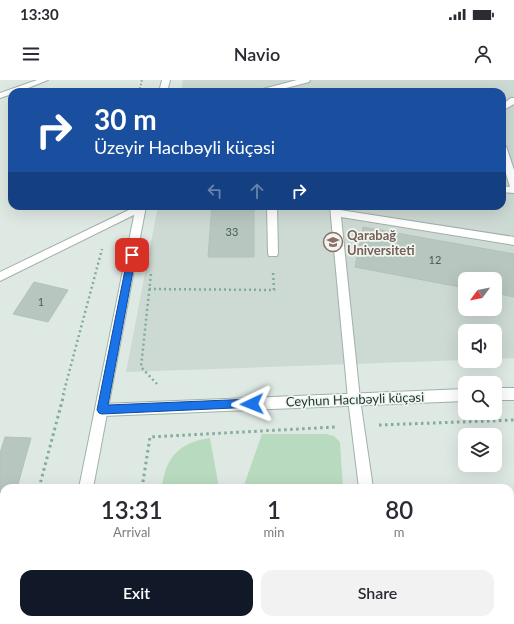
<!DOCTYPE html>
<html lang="en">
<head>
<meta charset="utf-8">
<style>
  :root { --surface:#fff; --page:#f2f2f3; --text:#2b2b33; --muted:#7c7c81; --accent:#111827 }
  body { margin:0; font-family:Lato,sans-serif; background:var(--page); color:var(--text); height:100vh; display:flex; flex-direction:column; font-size:15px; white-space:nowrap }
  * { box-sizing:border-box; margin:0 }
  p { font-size:13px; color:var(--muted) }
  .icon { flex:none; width:22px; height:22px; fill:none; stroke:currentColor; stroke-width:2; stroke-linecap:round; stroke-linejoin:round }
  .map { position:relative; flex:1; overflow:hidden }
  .side { position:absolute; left:0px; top:404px; width:514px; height:140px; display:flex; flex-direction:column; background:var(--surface); border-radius:12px 12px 0 0; box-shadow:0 4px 16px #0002 }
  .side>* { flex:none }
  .guide { position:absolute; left:8px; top:8px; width:498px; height:122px; border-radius:12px; box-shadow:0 4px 16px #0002; background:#1a4fa0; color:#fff; overflow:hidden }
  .needle { width:26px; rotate:238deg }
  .buttons { position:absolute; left:458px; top:192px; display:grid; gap:8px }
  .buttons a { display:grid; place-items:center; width:44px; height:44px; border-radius:8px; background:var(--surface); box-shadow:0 4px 16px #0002; font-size:20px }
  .pin { position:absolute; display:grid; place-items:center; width:34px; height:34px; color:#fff; margin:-17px; border-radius:8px; box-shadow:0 2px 6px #0006 }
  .me { position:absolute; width:44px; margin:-22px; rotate:268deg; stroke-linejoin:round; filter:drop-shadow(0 0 3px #0008) }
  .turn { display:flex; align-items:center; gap:14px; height:84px; padding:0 20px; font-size:18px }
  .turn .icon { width:52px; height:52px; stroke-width:2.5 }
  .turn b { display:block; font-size:28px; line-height:34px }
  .lanes { display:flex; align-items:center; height:38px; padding:0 20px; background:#0003; justify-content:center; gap:20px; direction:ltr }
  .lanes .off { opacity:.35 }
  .eta { display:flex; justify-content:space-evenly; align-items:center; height:68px; text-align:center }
  .eta b { font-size:24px; font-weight:600; line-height:28px }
  .action { display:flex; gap:8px; margin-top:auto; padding:8px 20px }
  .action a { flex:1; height:46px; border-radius:12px; background:var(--accent); color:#fff; font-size:16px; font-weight:600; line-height:46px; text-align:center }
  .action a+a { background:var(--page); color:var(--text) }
  .status { display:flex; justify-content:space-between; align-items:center; height:28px; padding:0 20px; background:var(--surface); direction:ltr }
  .status svg { height:11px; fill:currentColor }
  header { display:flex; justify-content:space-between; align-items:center; height:52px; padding:0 20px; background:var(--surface); font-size:18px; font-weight:600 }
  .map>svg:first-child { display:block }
  .built { fill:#cdd9d3; fill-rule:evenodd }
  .green { fill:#b8dabf }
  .building { fill:#b7c7bf; stroke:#b2c2ba }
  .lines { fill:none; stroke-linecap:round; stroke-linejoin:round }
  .service-casing { stroke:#a2b0aa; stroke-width:2 }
  .minor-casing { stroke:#a2b0aa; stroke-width:2 }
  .tertiary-casing { stroke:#a2b0aa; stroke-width:2 }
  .secondary-casing { stroke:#9fb4ab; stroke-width:2 }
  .path-far2 { stroke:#81ab9b; stroke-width:2; stroke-dasharray:1.5 2; stroke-linecap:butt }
  .path-far1 { stroke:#81ab9b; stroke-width:2.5; stroke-dasharray:2 3; stroke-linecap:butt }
  .path { stroke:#81ab9b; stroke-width:3; stroke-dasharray:2.5 3.5; stroke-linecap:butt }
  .service { fill:#fff; fill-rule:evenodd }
  .minor { fill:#fff; fill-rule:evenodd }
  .tertiary { fill:#fff; fill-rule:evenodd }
  .secondary { fill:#fff; fill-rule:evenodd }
  .route { fill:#1a73e8; stroke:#114b97 }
  .labels { text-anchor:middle; stroke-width:3.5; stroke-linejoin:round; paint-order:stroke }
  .number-label { font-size:11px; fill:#465c54 }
  .education-label { font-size:13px; font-weight:bold; fill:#785e54; stroke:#eff6f2; text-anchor:start }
  .street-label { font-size:13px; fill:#213830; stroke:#eff6f2 }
</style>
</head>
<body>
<div class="status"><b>13:30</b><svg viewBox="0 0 49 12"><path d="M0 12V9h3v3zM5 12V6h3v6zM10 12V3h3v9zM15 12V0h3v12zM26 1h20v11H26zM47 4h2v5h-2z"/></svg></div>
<header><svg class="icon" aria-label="menu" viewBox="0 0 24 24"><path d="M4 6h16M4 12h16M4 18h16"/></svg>Navio<svg class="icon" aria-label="person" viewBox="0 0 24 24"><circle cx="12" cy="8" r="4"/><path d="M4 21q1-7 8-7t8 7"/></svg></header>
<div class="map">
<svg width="514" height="544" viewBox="0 0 514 544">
  <rect width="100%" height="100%" fill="#dfe9e4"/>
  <path class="built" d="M183,0H514V278L495,279V251H465V280L126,292L158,126H502V12H181ZM465,199H495V229H465Z"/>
  <path class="green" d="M262,354H326L334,356L340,362L343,408H243Z
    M210,358L219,408H162C165,377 180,362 210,358Z"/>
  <path class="building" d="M212,126H254V177H208Z
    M363,147L514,174V217L495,213V199H465V208L355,187Z
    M34,202L68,210L48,242L13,234Z
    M5,357L31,358L17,408H4V424H0V373Z"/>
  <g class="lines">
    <g class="service-casing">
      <path id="service" d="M511,18H514V24L502,31V25Z
        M502,63L506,66L514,90V113L502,112V106L510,107L502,80Z
        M267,126H277L278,173L277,176H269L268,173Z
        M330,126H340V130L514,157V165L341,137L360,319L373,408H359L348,319Z
        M0,425L4,426V440L0,439Z
        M19,540H38L37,544H18Z
        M272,540H288V544H272Z"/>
    </g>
    <g class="minor-casing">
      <path id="minor" d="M37,0H48L18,12H12V14L0,18V13Z
        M297,0H310L309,2L271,12H258L259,10Z
        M137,126H145L146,128L144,130L0,201V192Z"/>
    </g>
    <g class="tertiary-casing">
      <path id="tertiary" d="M495,308H514V320H495Z
        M465,309V321L102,336L97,334L96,330L97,326L102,324Z"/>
    </g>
    <g class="secondary-casing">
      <path id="secondary" d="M162,0H170L167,12H159Z
        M136,126H146L93,408H79Z
        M51,540H67L66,544H50Z"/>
    </g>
    <path class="path-far2" d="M139,12L142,0"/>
    <path class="path-far1" d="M151,194L141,287L157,304
      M149,209L274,210L273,192
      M63,315L102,169"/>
    <path class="path" d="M379,345L514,340
      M39,408L64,314
      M142,408L150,357L336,347
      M123,540V544"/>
    <use href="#service" class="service"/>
    <use href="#minor" class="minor"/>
    <use href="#tertiary" class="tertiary"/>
    <use href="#secondary" class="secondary"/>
  </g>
  <path class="route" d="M132,172L136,175L108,325L252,319L255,321L256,324L255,327L102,334L99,333L97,330L128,175Z"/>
  <defs>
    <g id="university-ring" transform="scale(1)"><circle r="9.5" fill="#eff6f2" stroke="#8d6e63" stroke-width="1.5"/><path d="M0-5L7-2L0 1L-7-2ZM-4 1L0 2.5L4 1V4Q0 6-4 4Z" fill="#8d6e63"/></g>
  </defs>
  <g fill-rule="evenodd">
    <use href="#university-ring" x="333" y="162"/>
  </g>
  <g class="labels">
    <g class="number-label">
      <text x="232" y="156">33</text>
      <text x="435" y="184">12</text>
      <text x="41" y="226">1</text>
    </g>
    <g class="education-label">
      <text x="347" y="160">Qarabağ<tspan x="347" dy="15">Universiteti</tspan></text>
    </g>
    <g class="street-label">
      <text transform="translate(355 319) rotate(-2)" y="5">Ceyhun Hacıbəyli küçəsi</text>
    </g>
  </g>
</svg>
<div class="buttons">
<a><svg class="needle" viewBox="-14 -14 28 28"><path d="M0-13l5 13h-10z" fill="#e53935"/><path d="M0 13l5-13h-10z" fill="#7c7c81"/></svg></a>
<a><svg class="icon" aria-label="sound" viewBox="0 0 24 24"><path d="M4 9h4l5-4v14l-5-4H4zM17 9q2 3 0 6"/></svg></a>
<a><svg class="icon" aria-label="search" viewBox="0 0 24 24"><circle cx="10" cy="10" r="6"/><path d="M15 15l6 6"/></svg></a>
<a><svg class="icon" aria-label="layers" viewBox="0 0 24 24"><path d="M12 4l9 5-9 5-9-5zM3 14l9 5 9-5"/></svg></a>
</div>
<div class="pin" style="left:132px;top:175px;background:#d93025"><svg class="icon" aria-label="arrive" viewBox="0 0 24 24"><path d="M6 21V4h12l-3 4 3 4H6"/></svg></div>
<svg class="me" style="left:252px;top:324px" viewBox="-20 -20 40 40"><path d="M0-17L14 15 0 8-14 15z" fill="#1a73e8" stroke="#fff" stroke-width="4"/></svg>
<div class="guide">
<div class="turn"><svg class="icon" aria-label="right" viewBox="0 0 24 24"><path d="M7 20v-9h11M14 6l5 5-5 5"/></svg><div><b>30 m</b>Üzeyir Hacıbəyli küçəsi</div></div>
<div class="lanes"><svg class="icon off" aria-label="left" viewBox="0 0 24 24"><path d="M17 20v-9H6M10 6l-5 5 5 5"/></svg><svg class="icon off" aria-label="ahead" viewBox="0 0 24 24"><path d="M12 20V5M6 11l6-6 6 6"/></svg><svg class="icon" aria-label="right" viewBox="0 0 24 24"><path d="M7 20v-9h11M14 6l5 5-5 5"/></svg></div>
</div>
<section class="side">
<div class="eta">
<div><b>13:31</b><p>Arrival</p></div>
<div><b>1</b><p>min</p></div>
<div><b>80</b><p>m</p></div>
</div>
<div class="action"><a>Exit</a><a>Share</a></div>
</section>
</div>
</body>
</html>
